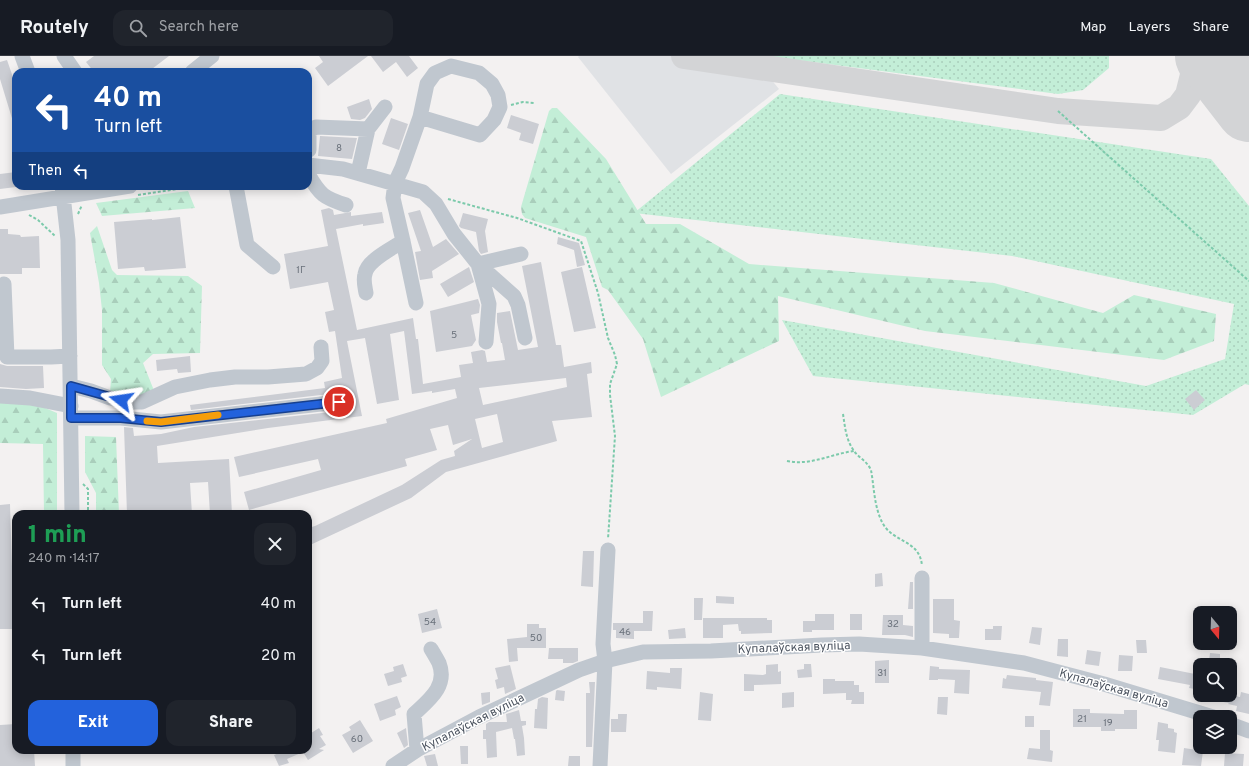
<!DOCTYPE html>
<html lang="en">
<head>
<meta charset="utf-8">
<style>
  :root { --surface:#171b24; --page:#20242c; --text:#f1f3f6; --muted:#9ea1a6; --line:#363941; --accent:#2362dc }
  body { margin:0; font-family:Overpass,sans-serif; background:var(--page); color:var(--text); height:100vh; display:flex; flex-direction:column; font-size:15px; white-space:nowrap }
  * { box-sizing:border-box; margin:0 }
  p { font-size:13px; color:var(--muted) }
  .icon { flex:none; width:22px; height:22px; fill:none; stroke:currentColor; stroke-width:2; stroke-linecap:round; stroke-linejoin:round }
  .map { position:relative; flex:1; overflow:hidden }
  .drawer { position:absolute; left:12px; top:454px; width:300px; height:244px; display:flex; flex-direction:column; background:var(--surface); border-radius:12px; box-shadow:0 2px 10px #0003 }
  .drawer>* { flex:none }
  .hud { position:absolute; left:12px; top:12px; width:300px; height:122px; border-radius:12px; box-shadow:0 2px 10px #0003; background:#1a4fa0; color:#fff; overflow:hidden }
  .needle { width:26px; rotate:161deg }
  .fabs { position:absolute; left:1193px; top:550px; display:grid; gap:8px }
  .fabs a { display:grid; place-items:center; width:44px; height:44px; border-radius:8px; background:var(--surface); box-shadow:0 2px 10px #0003; font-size:20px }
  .pin { position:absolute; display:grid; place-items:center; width:34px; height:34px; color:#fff; margin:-17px; border:2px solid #fff; border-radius:50%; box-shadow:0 1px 4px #0007 }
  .me { position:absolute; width:44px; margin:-22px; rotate:285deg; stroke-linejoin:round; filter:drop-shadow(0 0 3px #0008) }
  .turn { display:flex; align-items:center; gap:14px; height:84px; padding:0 16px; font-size:18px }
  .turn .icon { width:52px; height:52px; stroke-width:2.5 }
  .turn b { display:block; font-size:28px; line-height:34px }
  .then { display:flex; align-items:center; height:38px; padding:0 16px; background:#0003; gap:8px; font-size:15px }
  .round { display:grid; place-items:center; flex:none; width:42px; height:42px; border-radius:12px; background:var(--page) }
  .head { display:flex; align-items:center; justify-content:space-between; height:68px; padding:0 16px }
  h1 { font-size:24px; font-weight:800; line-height:30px; color:#1e9e55 }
  .primary-button { display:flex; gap:8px; margin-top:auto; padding:8px 16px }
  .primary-button a { flex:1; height:46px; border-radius:12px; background:var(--accent); color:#fff; font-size:16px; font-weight:800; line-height:46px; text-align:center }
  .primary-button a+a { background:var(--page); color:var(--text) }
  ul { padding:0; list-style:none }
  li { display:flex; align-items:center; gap:12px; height:52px; padding:0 16px }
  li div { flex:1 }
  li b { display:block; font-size:15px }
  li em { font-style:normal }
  header { display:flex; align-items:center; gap:24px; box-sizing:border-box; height:56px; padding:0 20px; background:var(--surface); border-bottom:1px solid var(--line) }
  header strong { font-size:19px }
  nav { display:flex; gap:22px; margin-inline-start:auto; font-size:14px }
  .search { width:280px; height:36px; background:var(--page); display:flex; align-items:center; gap:10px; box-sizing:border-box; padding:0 14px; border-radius:12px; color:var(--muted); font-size:15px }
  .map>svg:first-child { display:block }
  .airport { fill:#e0e2e5 }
  .grass { fill:url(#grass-dots) }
  .forest { fill:url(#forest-firs) }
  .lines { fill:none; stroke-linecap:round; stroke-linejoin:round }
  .taxiway { stroke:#d3d4d6; stroke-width:26 }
  .runway { stroke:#d3d4d6; stroke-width:66 }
  .building { fill:#cbcdd3; fill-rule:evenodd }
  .path { stroke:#7ccaab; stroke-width:2; stroke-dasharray:3 2; stroke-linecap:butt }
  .minor { stroke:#c0c7cf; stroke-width:15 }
  .route-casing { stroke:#17408f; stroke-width:10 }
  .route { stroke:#2362dc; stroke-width:7 }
  .slow { stroke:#f59e0b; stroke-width:7 }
  .labels { text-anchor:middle; stroke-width:3; stroke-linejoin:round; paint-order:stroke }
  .number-label { font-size:10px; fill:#6a717b }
  .street-label { font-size:12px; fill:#4a525e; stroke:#fff }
</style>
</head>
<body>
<header>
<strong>Routely</strong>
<div class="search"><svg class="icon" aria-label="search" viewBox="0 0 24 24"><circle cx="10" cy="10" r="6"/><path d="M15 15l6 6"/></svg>Search here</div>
<nav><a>Map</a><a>Layers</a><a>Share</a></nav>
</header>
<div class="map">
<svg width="1249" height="710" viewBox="0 0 1249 710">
  <defs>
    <pattern id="grass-dots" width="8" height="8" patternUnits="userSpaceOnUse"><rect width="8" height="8" fill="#c3eed7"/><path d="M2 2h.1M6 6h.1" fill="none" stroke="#a9cebb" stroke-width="1.8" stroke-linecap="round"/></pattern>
    <pattern id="forest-firs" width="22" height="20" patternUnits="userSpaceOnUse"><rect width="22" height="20" fill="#c3eed7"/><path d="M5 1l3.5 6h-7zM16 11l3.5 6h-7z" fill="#a9cebb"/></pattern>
  </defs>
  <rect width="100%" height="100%" fill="#f3f1f1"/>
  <path class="airport" d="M579,0H752L779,33L671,118L578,1Z"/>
  <path class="grass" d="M766,0H1109V12L1083,34L1058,38Z
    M780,38L1211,103L1249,150V329L1245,328L1193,359L813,320L782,264L1146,330L1225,303L1234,248L1012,200L634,157Z"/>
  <path class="forest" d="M552,52H557L606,103L646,168H680L749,208L994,227L1103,257L1134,239L1216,258L1214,285L1164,304L925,275L778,240L779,285L661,341L643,283L608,234L602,231L586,181L525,162L522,158L521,151L549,55Z
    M188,135L195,152L102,160L96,147Z
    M97,170L112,214L117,219L188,220L202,230L200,297L153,298L143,307L155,337L139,343L110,337L111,323L102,309V254L99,227L90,177Z
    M26,344L57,357V458H44L43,388L0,387V347Z
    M85,380L116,381L119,458H96V437L85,416Z"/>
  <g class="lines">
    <path class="taxiway" d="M684,0L1058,55L1161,62L1179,51L1188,39L1193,19L1191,0"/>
    <path class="runway" d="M1208,0L1249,53"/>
  </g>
  <path class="building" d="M94,0H169L148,16H94L86,6Z
    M319,0H368L328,30L315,12L323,6Z
    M371,0H409L418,12L407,21L396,6L383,16Z
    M7,4L16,30V69H14L0,23V6Z
    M369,43L372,53L365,62L360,64L351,63L347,51Z
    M511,59L539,68L533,88L519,84L521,77L507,72Z
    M391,62L408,68L399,94L382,88Z
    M320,80L357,82L352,103L318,100Z
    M16,116V131L0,133V118Z
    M329,152L333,154L334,159L351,156V160L382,156L384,167L363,170V168L336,173L357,274L413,262L416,283H418L423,328L461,321L459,309L473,307L471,296L482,294L485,295L487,306L505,304L502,287H501L497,266V257L510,255L518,294L538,291L522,210L541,206L556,289H561L564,311L591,306L592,317L587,318L592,361L552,365L557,385L446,416L411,442L308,490V472L315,470L402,429L441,404L455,400L454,395L472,383L453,389L448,369L430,373L437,394L405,403L407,410L249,454L244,436L321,414L318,403L239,421L234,401L387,367L386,363L457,342L455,333L432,337V335L412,338L404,275L390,278L399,344L377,348L365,282L347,285L362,360L268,372L157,390L158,407L229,403L232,458H210L208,426L190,427L192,458H127L124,371L133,372L134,380L161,378L194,371L340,355L344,353L347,350L348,345L346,341L343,338L338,337L191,354L190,349L325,332L324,326L342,322L335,275L329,276L325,256L334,254L328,226L290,233L284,198L328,190L321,154ZM566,322L567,331L483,349L479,332ZM497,358L503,386L482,392L475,363Z
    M420,154L433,191L446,183L459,198L432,215L433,222L420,224L415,196L421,195L408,157Z
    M463,157L488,163L485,175L488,196L481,198L479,195L476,176L461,172L459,170Z
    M180,161L186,212L145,215L144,211L118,213L114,166L152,163V164Z
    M0,173H8V178L20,179L21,181L39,180L40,212H22V218H0Z
    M558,181L579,187L585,209L577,211L574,194L557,188Z
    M469,211L474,226L448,241L440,228Z
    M582,211L596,272L574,276L561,216Z
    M478,243L480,249L479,257L471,259L476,284L472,290L436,296L430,255Z
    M190,300L191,316L178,317L177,313L157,315L156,304Z
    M0,308L7,310H43L44,332L26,333L0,331Z
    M1196,334L1205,344L1194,354L1185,343Z
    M10,448L14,573H0V449Z
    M583,495H594L593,531L581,530Z
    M882,517L883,530L875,531V518Z
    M910,526H913V553H908Z
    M716,540L734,541V548L716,547Z
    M694,542H703L702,564H694Z
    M933,543H954V564L960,565L959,582H949V578L933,577Z
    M437,553L442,572L422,577L418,558Z
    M643,555H653L652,575H634V583L616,582V574H613V567H643Z
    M815,558H834V574H812V576H803V565H815Z
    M850,558H862V574H850Z
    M883,559H903V569L913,570V581L905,579H882Z
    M703,562H767V564H772V577L741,578V575H739L738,568L723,569V582H703Z
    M527,568H539V572H546V592H517L518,605L509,606L507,583L527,581Z
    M993,570H1002L1001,584H985V573H993Z
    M1032,571L1042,572L1040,589L1029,587Z
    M685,572L686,582L669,583L668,574Z
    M1058,583H1068V601L1057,600Z
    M1136,584H1146L1147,597H1137Z
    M549,592H578V605L573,607H563V603H548Z
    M1087,594L1101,596L1099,610L1085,608Z
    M1210,597L1220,598V606L1209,605Z
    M1119,599L1133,600L1132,615H1118Z
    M889,604V627H875V605Z
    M403,608L407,620L401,622L402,626L388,630L384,618L394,615L393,611Z
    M778,608V616L781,615V628L754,629V635H744V618L763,619L766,618V609Z
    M804,608H811L812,621L798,622L797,614L804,613Z
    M510,609L516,633L505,638L504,631L497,633L495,624L498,623L495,612Z
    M930,610L939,611V613L970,614L969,638L954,637L955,624L938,623V624H929Z
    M1160,611L1200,619V634L1189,632L1190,629L1158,623Z
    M670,612H682L681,633L657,631V634L646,633L647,615L670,617Z
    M1007,619L1036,622V624L1053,626L1050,650L1039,649L1041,636L1002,632L1003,622L1006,623Z
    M823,623H835V625H854V629H859V636H864V648H851L852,644H846V637L823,638Z
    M589,626H595L592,691H586V637H590Z
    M557,634L565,635L564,645L555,644L556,635Z
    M490,636V646L482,649L481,637Z
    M700,636L713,638L711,665L698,664Z
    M794,636V651L782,652V637Z
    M1241,636L1249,638V658L1236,655L1237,650L1228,648L1229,647L1206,643L1207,639H1229L1240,641Z
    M397,640L401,651L395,654L396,659L380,665L374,648Z
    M542,641L548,642L547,673L534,672L535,653H537L538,643Z
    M938,641H948L947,659L937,658Z
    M1073,653H1090V657L1124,658V654H1137V673H1115V675H1101V671H1073Z
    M519,654L521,665H526V669L522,670L524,682L525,699L517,700L515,683H514L512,672L496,676L497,701L487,702L486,683H483V674H486V668L489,666H507L506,658Z
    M618,658H627L626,676H611V663H618Z
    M1025,660H1034V671H1025Z
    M360,664L373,685L353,697L342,679L351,674L349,671Z
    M1158,666L1168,668V672L1174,673V676L1177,677L1175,697L1158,695L1159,684H1156Z
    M16,668V694H34L35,710H0V669Z
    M319,672L323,679L320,680L326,689L319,693L324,694L308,704L303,696L287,703L289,707L279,710L274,699L286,694H308V679Z
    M406,672L408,689L404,692L397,677Z
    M1040,674H1050V694L1053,695L1052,706L1027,703L1029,692L1040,693Z
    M460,690H468V708H461Z
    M1184,692L1203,695L1201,710L1182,709Z
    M1225,697L1244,698L1243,710H1224Z
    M435,698L438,710H427L424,700Z
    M569,700H580V710H568Z"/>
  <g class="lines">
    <path class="path" d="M511,49L523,46L535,47
      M1058,55L1249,225
      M138,139L198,130
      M448,143L517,162L581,185L598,237L608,282L615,299L617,308L610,328V339L615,380L608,483
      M78,158L82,149
      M29,159L38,164L55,180
      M843,358C845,371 846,384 854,395C859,402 867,405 871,414C874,430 874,450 882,466C892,487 920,483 922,510
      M787,405C810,410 831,398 854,395
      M83,428L88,433V458"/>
    <path class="minor" d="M22,0L28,16
      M64,0L75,16
      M192,16L212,0
      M309,94V75L316,71L368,73
      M308,109L343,113L423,136L436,148L454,178L478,208L514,240L518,249L525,282
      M358,117L368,73L385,51
      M308,118C320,139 324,142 346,149
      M62,130L68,184L72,458
      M236,130L247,189L273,211
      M0,151L130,130
      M4,228L7,301H51L70,300
      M366,237C365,231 363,224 365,218C367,204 392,193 403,185
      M416,247L403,185L393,142L395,127L402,112L420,61L480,79L494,64L500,51L498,39L492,28L479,17L451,10L435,17L427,28L420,61
      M486,286L489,248L478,208L521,198
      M71,330L91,335L110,342L131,346H142L175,331L210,324L235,321H268L306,318L317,312L322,305L321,291
      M0,340L30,342L71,350
      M71,362H121L161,366L339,346
      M922,592V522
      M1230,668L1249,675
      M73,694V710
      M417,694L414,658C429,644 448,630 439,607C437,603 434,598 431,593
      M393,710L417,694L479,661L579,614L605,605L643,596L711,595L822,589L859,588L922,592L1024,607L1104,628L1213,661
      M600,710L605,605L603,588L608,494"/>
  </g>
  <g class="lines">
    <g class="route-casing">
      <path id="route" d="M121,344L71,330V362H121L161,366L339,346"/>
    </g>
    <use href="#route" class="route"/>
    <path class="slow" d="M147,365L161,366L218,359"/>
  </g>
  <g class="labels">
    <g class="number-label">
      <text x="339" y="95">8</text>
      <text x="301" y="217">1Г</text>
      <text x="454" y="282">5</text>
      <text x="430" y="569">54</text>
      <text x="893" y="571">32</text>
      <text x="625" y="579">46</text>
      <text x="536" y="585">50</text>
      <text x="882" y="620">31</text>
      <text x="1082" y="666">21</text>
      <text x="1108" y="670">19</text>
      <text x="357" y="686">60</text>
    </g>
    <g class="street-label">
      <text transform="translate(794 591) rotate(-2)" y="4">Купалаўская вуліца</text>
      <text transform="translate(1114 632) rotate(16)" y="4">Купалаўская вуліца</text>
      <text transform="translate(473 666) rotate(-27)" y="4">Купалаўская вуліца</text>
    </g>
  </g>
</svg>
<div class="fabs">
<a><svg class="needle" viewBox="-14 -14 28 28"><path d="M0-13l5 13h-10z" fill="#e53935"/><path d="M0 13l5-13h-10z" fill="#9ea1a6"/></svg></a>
<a><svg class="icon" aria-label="search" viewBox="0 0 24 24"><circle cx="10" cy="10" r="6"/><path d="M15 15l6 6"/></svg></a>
<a><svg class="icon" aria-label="layers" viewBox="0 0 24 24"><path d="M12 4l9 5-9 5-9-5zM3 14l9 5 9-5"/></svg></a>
</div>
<div class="pin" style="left:339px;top:346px;background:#d93025"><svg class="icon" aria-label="arrive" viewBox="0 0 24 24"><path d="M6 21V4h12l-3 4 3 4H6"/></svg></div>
<svg class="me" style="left:121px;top:344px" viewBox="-20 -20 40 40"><path d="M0-17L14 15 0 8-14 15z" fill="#2362dc" stroke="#fff" stroke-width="4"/></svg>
<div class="hud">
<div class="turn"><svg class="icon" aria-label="left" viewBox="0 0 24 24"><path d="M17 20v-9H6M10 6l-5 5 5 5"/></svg><div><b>40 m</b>Turn left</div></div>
<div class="then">Then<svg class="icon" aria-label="left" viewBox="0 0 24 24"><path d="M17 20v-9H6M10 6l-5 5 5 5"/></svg></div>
</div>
<section class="drawer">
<div class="head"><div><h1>1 min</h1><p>240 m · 14:17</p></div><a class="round"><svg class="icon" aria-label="close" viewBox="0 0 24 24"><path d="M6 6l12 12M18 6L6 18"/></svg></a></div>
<ul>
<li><svg class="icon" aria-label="left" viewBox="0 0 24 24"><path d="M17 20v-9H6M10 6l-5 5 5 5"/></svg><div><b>Turn left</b></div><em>40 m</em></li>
<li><svg class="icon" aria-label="left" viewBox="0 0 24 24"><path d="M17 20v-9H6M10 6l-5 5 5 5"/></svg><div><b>Turn left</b></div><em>20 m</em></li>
</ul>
<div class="primary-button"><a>Exit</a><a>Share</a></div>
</section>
</div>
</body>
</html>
